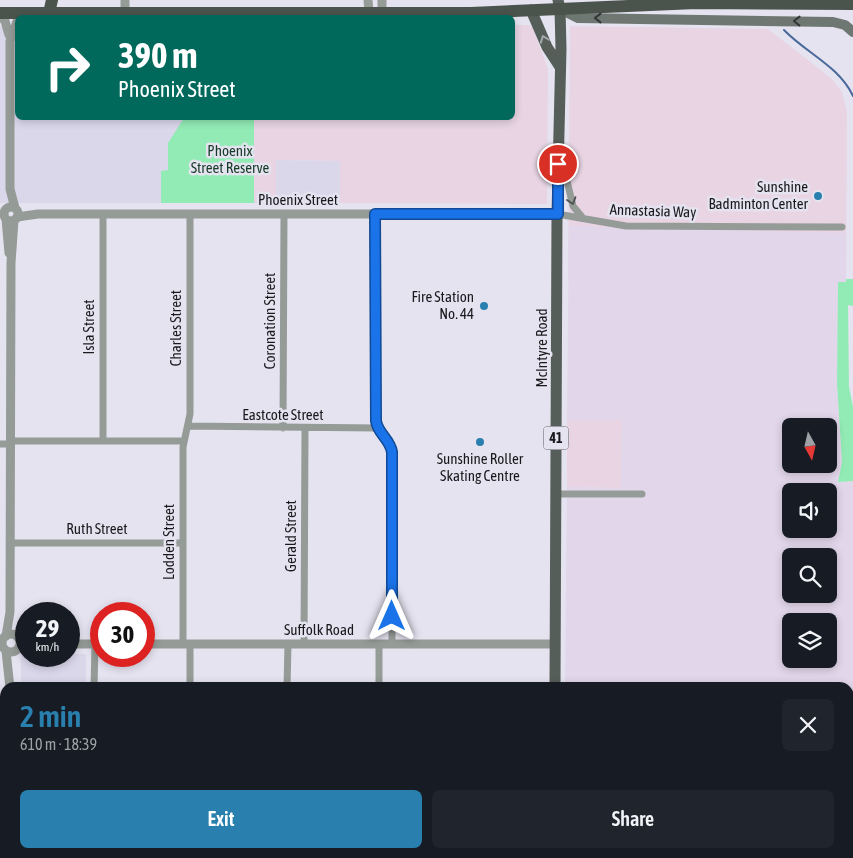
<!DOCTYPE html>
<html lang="en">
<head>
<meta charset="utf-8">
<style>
  :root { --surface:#171b24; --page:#20242c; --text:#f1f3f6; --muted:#9ea1a6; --accent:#2980af }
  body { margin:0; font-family:"Asap Condensed",sans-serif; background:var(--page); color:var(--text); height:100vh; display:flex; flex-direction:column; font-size:19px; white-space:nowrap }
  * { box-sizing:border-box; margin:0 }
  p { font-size:16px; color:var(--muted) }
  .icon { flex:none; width:28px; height:28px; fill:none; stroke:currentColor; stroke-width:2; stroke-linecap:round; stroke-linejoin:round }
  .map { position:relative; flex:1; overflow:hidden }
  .panel { position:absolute; left:0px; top:682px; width:854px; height:176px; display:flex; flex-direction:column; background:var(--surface); border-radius:15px 15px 0 0; box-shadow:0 2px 8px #0003 }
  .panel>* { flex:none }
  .top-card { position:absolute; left:15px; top:15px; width:500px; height:105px; border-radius:8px; box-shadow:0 2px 8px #0003; background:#00695c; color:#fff; overflow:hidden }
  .needle { width:32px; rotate:172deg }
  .controls { position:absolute; left:782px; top:418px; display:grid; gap:10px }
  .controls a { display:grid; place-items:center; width:55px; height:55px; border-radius:8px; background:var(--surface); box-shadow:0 2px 8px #0003; font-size:25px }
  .speed { position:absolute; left:15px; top:602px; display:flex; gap:10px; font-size:25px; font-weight:700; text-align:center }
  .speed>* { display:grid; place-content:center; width:65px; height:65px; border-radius:50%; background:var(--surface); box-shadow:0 2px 8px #0003; line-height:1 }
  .speed small { font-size:12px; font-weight:400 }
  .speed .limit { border:8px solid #d22; background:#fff; color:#111 }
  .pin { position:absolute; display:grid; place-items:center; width:42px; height:42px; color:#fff; margin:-21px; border:2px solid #fff; border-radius:50%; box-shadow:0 1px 5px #0007 }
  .me { position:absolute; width:55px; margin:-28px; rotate:0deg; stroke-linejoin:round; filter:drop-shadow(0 0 4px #0008) }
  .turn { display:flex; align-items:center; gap:18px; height:105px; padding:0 20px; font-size:22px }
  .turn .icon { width:65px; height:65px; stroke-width:2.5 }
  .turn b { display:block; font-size:35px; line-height:42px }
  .round { display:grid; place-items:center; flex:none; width:52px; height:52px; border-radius:8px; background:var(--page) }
  .summary { display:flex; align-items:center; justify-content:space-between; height:85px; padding:0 20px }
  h1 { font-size:30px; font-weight:600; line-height:38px; color:var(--accent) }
  .button { display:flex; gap:10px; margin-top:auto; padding:10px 20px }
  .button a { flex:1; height:58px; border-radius:8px; background:var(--accent); color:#fff; font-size:20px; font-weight:600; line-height:58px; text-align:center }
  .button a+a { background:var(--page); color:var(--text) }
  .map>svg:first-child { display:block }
  .commercial { fill:#e8d4e3 }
  .industrial { fill:#e2d6ea; fill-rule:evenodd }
  .built { fill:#dad7eb }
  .green { fill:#92ebb4 }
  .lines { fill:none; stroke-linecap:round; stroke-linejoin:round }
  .stream { stroke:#49689a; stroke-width:2 }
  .minor { stroke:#959b97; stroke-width:7 }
  .tertiary { stroke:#959b97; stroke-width:9 }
  .secondary { stroke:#6f7772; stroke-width:10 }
  .primary { stroke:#555e58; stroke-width:11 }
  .trunk { stroke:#4a544d; stroke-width:12 }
  .oneway { stroke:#333537 }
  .oneway2 { stroke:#a4a7ac }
  .oneway3 { stroke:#515454 }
  .route-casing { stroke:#114b97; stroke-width:12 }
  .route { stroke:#1a73e8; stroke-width:9 }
  .poi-dot { fill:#2980af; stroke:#e5e3f0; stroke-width:2 }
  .labels { text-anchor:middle; stroke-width:5; stroke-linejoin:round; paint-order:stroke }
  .shield { fill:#e5e3f0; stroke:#56565c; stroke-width:1 }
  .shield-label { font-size:14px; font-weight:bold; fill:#19191d }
  .park-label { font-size:15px; fill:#163b26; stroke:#e5e3f0 }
  .poi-label { font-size:15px; fill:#19191d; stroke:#e5e3f0; text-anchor:end }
  .street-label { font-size:15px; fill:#19191d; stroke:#e5e3f0 }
</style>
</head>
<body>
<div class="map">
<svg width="853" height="858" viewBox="0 0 853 858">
  <rect width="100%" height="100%" fill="#e5e3f0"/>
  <path class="commercial" d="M513,25H529L533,28L548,69L547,204L340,203V161L276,160V203H254V118H512Z
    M570,26L768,29L831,78L842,92L847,112L846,282L568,279Z
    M567,420H622L621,488L567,487Z"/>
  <path class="industrial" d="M569,226L846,233V282H838L837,384L842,462L838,482L853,481V858L563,855L849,854V688L565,687L567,487L621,488L622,420H567ZM791,426H829V464H791ZM791,491H829V529H791ZM791,556H829V594H791ZM791,621H829V659H791Z"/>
  <path class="built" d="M0,26H17L18,118H205L206,203H0Z
    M276,160L340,161V203H276Z
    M21,654L69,656V654H86V687H21Z"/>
  <path class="green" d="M184,118H254V203H161V171L168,170V143Z
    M846,279H853V306L848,305L849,387L853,407V481L838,482L842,462L837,384L838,282H846Z"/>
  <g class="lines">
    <path class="stream" d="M784,30C806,53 839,66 853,96"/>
    <path class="minor" d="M562,160L573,206L582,217
      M103,214V441
      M375,214L376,421C378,434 390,439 392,452V644
      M557,214L626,226L842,227
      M189,426L378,428
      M283,428L284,214
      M10,441H183
      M0,444H11
      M556,494H642
      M11,543H183
      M183,644V447L190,414V214
      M190,644V688
      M304,644L305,429
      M94,688L95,644
      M287,688L288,644
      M379,688V644
      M0,736H5
      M0,815H5
      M94,854V858
      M263,854V858
      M183,858L186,854
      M374,858L375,854"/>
    <path class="tertiary" d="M125,0V13
      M368,0L369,13
      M382,0V13
      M0,16L5,21L9,35
      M4 214a7 7 0 1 1 14 0a7 7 0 1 1-14 0Z
      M15,208L10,189V41L18,19
      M17,217L38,214H557
      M6,219L9,253
      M2 643a9 9 0 1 1 18 0a9 9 0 1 1-18 0Z
      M6,636L10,612L11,263L14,220
      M69,644H101
      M144,644H555
      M6,651L10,688
      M10,858V854"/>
    <path class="secondary" d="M560,9L578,18L833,22L845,25L853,32"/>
    <path class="primary" d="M531,10L547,47L560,67
      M555,688L557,214L561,49L560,9L558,0
      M553,858V854"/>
    <path class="trunk" d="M0,13H471L696,3L853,4
      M49,13L52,0"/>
  </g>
  <defs><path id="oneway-chevron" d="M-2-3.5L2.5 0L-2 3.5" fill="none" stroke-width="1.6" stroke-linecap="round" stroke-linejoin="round" transform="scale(1.25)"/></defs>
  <g class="oneway">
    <use href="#oneway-chevron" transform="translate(598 18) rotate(-180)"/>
    <use href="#oneway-chevron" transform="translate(797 21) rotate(-179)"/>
  </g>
  <use class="oneway2" href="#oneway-chevron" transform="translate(544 39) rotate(-111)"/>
  <use class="oneway3" href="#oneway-chevron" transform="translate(572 201) rotate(72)"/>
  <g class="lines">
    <g class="route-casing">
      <path id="route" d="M392,616V452C390,439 378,434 376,421L375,214H558V164"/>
    </g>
    <use href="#route" class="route"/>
  </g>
  <g class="poi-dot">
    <circle cx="818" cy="196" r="5"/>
    <circle cx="484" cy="306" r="5"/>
    <circle cx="480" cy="442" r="5"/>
  </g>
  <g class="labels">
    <rect class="shield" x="543.5" y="426.5" width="25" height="23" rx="4"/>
    <g class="shield-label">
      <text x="556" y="443">41</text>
    </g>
    <g class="park-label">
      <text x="230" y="156">Phoenix<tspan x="230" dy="17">Street Reserve</tspan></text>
    </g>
    <g class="poi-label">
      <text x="808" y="192">Sunshine<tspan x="808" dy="17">Badminton Center</tspan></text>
      <text x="474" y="302">Fire Station<tspan x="474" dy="17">No. 44</tspan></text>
      <text x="480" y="464" text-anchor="middle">Sunshine Roller<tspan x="480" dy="17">Skating Centre</tspan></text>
    </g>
    <g class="street-label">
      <text x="298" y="205">Phoenix Street</text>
      <text transform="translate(653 211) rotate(2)" y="5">Annastasia Way</text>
      <text transform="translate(270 321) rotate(-90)" y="5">Coronation Street</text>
      <text transform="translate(89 327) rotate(-90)" y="5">Isla Street</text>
      <text transform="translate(176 328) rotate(-90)" y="5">Charles Street</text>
      <text transform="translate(542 348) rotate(-90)" y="5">McIntyre Road</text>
      <text x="283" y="420">Eastcote Street</text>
      <text x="97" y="534">Ruth Street</text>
      <text transform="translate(291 536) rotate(-90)" y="5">Gerald Street</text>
      <text transform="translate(169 542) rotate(-90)" y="5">Lodden Street</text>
      <text x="319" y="635">Suffolk Road</text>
    </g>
  </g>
</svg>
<div class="controls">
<a><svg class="needle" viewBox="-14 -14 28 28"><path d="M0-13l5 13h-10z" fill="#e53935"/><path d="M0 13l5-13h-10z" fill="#9ea1a6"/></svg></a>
<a><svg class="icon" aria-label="sound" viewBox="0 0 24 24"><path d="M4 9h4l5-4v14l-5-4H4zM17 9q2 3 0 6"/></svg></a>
<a><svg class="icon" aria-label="search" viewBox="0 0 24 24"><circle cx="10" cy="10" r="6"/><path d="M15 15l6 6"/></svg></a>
<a><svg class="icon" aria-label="layers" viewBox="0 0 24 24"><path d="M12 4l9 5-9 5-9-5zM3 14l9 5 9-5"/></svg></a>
</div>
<div class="speed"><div>29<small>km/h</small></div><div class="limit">30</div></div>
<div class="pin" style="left:558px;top:164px;background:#d93025"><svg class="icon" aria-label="arrive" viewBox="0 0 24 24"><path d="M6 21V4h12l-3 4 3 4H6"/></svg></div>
<svg class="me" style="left:392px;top:616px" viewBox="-20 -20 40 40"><path d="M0-17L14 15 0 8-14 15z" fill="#1a73e8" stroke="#fff" stroke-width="4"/></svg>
<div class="top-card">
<div class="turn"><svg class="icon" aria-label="right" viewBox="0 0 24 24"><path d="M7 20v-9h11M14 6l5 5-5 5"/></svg><div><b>390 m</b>Phoenix Street</div></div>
</div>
<section class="panel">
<div class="summary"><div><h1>2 min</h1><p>610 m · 18:39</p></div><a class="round"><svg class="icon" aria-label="close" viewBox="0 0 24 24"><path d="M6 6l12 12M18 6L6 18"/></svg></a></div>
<div class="button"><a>Exit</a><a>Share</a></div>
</section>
</div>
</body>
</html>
